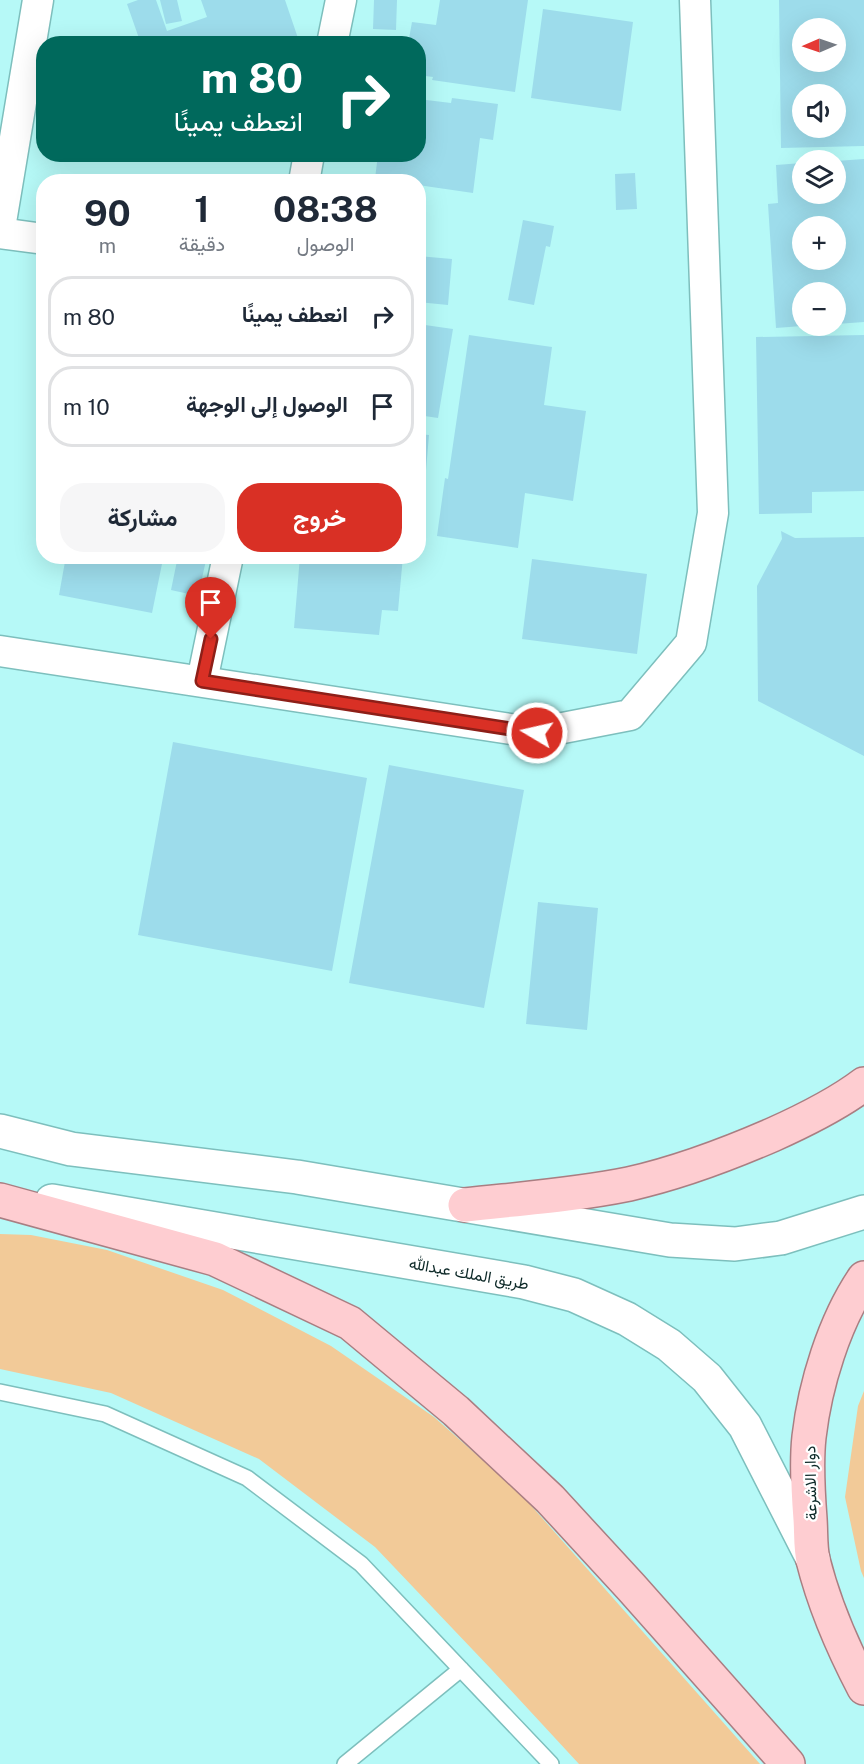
<!DOCTYPE html>
<html lang="ar">
<head>
<meta charset="utf-8">
<style>
  :root { --surface:#fff; --page:#f6f6f7; --text:#1f2937; --muted:#747a83; --line:#e0e1e3; --accent:#d93025 }
  body { margin:0; font-family:"Public Sans",Vazirmatn,sans-serif; background:var(--page); color:var(--text); direction:rtl; height:100vh; display:flex; flex-direction:column; font-size:22px; white-space:nowrap }
  * { box-sizing:border-box; margin:0 }
  p { font-size:20px; color:var(--muted) }
  .icon { flex:none; width:33px; height:33px; fill:none; stroke:currentColor; stroke-width:2; stroke-linecap:round; stroke-linejoin:round }
  .map { position:relative; flex:1; overflow:hidden; direction:ltr }
  .details { position:absolute; left:36px; top:174px; width:390px; height:390px; display:flex; flex-direction:column; background:var(--surface); border-radius:24px; box-shadow:0 6px 24px #0002; direction:rtl }
  .details>* { flex:none }
  .guide { position:absolute; left:36px; top:36px; width:390px; height:126px; border-radius:24px; box-shadow:0 6px 24px #0002; direction:rtl; background:#00695c; color:#fff; overflow:hidden }
  .needle { width:39px; rotate:268deg }
  .tools { position:absolute; left:792px; top:18px; display:grid; gap:12px }
  .tools a { display:grid; place-items:center; width:54px; height:54px; border-radius:50%; background:var(--surface); box-shadow:0 6px 24px #0002; font-size:30px }
  .pin { position:absolute; display:grid; place-items:center; width:51px; height:51px; color:#fff; margin:-62px -26px; border-radius:50% 50% 50% 0; rotate:-45deg; box-shadow:0 0 6px #0007 }
  .pin .icon { rotate:45deg }
  .me { position:absolute; width:66px; margin:-33px; rotate:279deg; stroke-linejoin:round; filter:drop-shadow(0 0 4px #0008) }
  .turn { display:flex; align-items:center; gap:21px; height:126px; padding:0 24px; font-size:27px }
  .turn .icon { width:78px; height:78px; stroke-width:2.5 }
  .turn b { display:block; font-size:42px; line-height:51px }
  .eta { display:flex; justify-content:space-evenly; align-items:center; height:102px; text-align:center }
  .eta b { font-size:36px; font-weight:700; line-height:42px }
  .primary-button { display:flex; gap:12px; margin-top:auto; padding:12px 24px }
  .primary-button a { flex:1; height:69px; border-radius:24px; background:var(--accent); color:#fff; font-size:24px; font-weight:700; line-height:69px; text-align:center }
  .primary-button a+a { background:var(--page); color:var(--text) }
  ul { padding:0; list-style:none }
  li { display:flex; align-items:center; gap:18px; height:81px; margin:0 12px 9px; padding:0 12px; border:3px solid var(--line); border-radius:24px }
  li div { flex:1 }
  li b { display:block; font-size:22px }
  li em { font-style:normal }
  .map>svg:first-child { display:block }
  .green { fill:#f2ca98 }
  .building { fill:#9ddceb; fill-rule:evenodd }
  .lines { fill:none; stroke-linecap:round; stroke-linejoin:round }
  .service-casing { stroke:#7dbfbd; stroke-width:18 }
  .minor-casing { stroke:#7dbfbd; stroke-width:33 }
  .tertiary-casing { stroke:#7dbfbd; stroke-width:36 }
  .primary-casing { stroke:#a97e82; stroke-width:36 }
  .service { stroke:#fff; stroke-width:15 }
  .minor { stroke:#fff; stroke-width:30 }
  .tertiary { stroke:#fff; stroke-width:33 }
  .primary { stroke:#fecdd1; stroke-width:33 }
  .route-casing { stroke:#8d1f18; stroke-width:15 }
  .route { stroke:#d93025; stroke-width:10 }
  .labels { text-anchor:middle; stroke-width:4.5; stroke-linejoin:round; paint-order:stroke }
  .street-label { font-size:16px; fill:#0d2928; stroke:#fff }
</style>
</head>
<body>
<div class="map">
<svg width="864" height="1764" viewBox="0 0 864 1764">
  <rect width="100%" height="100%" fill="#b6f9f7"/>
  <path class="green" d="M0,1234L31,1235L107,1250L223,1290L331,1346L434,1417L520,1493L760,1764H579L492,1670L375,1547L259,1459L111,1393L0,1369Z
    M864,1391V1578L861,1571L845,1497L858,1406Z"/>
  <path class="building" d="M138,0H156L167,31L207,17L201,0H285L300,44H141L127,4Z
    M160,0H177L182,21L166,24Z
    M374,0H397L396,30L373,29Z
    M440,0H528L515,92L432,80L433,77L418,75V44H408L412,22L436,25Z
    M779,0H864V146L781,148ZM802,28H836V62H802ZM802,94H836V128H802Z
    M543,9L633,22L621,111L531,98Z
    M58,37L106,42L105,44H57Z
    M452,98L498,104L493,140L480,138L473,193L418,185V182H389L375,179L378,154H418V99L451,103Z
    M864,159V322L836,324V292H802V326L776,328L768,204L778,203L776,165L802,163V194H836V161ZM802,226H836V260H802Z
    M635,173L637,209L616,210L615,174Z
    M523,220L554,226L550,247L546,246L534,305L508,300Z
    M418,256L452,259L448,305L418,302Z
    M418,324L453,329L438,418L418,415Z
    M469,335L552,347L544,405L586,411L573,501L525,493L518,548L437,536L445,478L448,479Z
    M864,335V491L812,492V513L759,514L756,337Z
    M418,434L429,435L421,529H418Z
    M781,531L795,538L864,537V756L758,701L757,586L782,539Z
    M66,556H152L163,559L152,613L59,595Z
    M178,556H207L198,596L171,590Z
    M300,556H403L398,611L382,610L379,635L294,628Z
    M532,559L647,574L637,654L522,639Z
    M173,742L367,778L332,971L138,935Z
    M389,765L524,790L484,1008L349,983Z
    M538,902L598,908L587,1030L526,1024Z"/>
  <g class="lines">
    <g class="service-casing">
      <path id="service" d="M0,1392L105,1414L247,1478L361,1564L551,1764
        M345,1764L461,1669"/>
    </g>
    <g class="minor-casing">
      <path id="minor" d="M332,44L341,0
        M304,182L309,154
        M0,228L38,0
        M0,233L44,239
        M0,651L537,733L630,715L691,643L713,513L695,0
        M202,681L228,556"/>
    </g>
    <g class="tertiary-casing">
      <path id="tertiary" d="M0,1131L71,1149L297,1177L670,1240L735,1244L781,1238L864,1212
        M52,1201L524,1282L574,1295L627,1319L669,1345L707,1378L745,1426L813,1559"/>
    </g>
    <g class="primary-casing">
      <path id="primary" d="M0,1200L215,1259L350,1323L456,1411L550,1499L631,1587L788,1764
        M465,1205C519,1199 575,1195 629,1184C678,1173 726,1155 772,1135C801,1122 839,1103 864,1084
        M864,1278C834,1322 815,1385 809,1437C806,1464 808,1493 810,1519C811,1533 810,1547 813,1560C824,1604 843,1648 864,1688"/>
    </g>
    <use href="#service" class="service"/>
    <use href="#minor" class="minor"/>
    <use href="#tertiary" class="tertiary"/>
    <use href="#primary" class="primary"/>
  </g>
  <g class="lines">
    <g class="route-casing">
      <path id="route" d="M211,639L202,681L537,733"/>
    </g>
    <use href="#route" class="route"/>
  </g>
  <g class="labels">
    <g class="street-label">
      <text transform="translate(469 1273) rotate(10)" y="6">طريق الملك عبدالله</text>
      <text transform="translate(810 1483) rotate(-91)" y="6">دوار الاشرعة</text>
    </g>
  </g>
</svg>
<div class="tools">
<a><svg class="needle" viewBox="-14 -14 28 28"><path d="M0-13l5 13h-10z" fill="#e53935"/><path d="M0 13l5-13h-10z" fill="#747a83"/></svg></a>
<a><svg class="icon" aria-label="sound" viewBox="0 0 24 24"><path d="M4 9h4l5-4v14l-5-4H4zM17 9q2 3 0 6"/></svg></a>
<a><svg class="icon" aria-label="layers" viewBox="0 0 24 24"><path d="M12 4l9 5-9 5-9-5zM3 14l9 5 9-5"/></svg></a>
<a>+</a>
<a>−</a>
</div>
<div class="pin" style="left:211px;top:639px;background:#d93025"><svg class="icon" aria-label="arrive" viewBox="0 0 24 24"><path d="M6 21V4h12l-3 4 3 4H6"/></svg></div>
<svg class="me" style="left:537px;top:733px" viewBox="-20 -20 40 40"><circle r="17" fill="#d93025" stroke="#fff" stroke-width="3"/><path d="M0-11L8 9 0 5-8 9z" fill="#fff"/></svg>
<div class="guide">
<div class="turn"><svg class="icon" aria-label="right" viewBox="0 0 24 24"><path d="M7 20v-9h11M14 6l5 5-5 5"/></svg><div><b>80 m</b>انعطف يمينًا</div></div>
</div>
<section class="details">
<div class="eta">
<div><b>08:38</b><p>الوصول</p></div>
<div><b>1</b><p>دقيقة</p></div>
<div><b>90</b><p>m</p></div>
</div>
<ul>
<li><svg class="icon" aria-label="right" viewBox="0 0 24 24"><path d="M7 20v-9h11M14 6l5 5-5 5"/></svg><div><b>انعطف يمينًا</b></div><em>80 m</em></li>
<li><svg class="icon" aria-label="arrive" viewBox="0 0 24 24"><path d="M6 21V4h12l-3 4 3 4H6"/></svg><div><b>الوصول إلى الوجهة</b></div><em>10 m</em></li>
</ul>
<div class="primary-button"><a>خروج</a><a>مشاركة</a></div>
</section>
</div>
</body>
</html>
